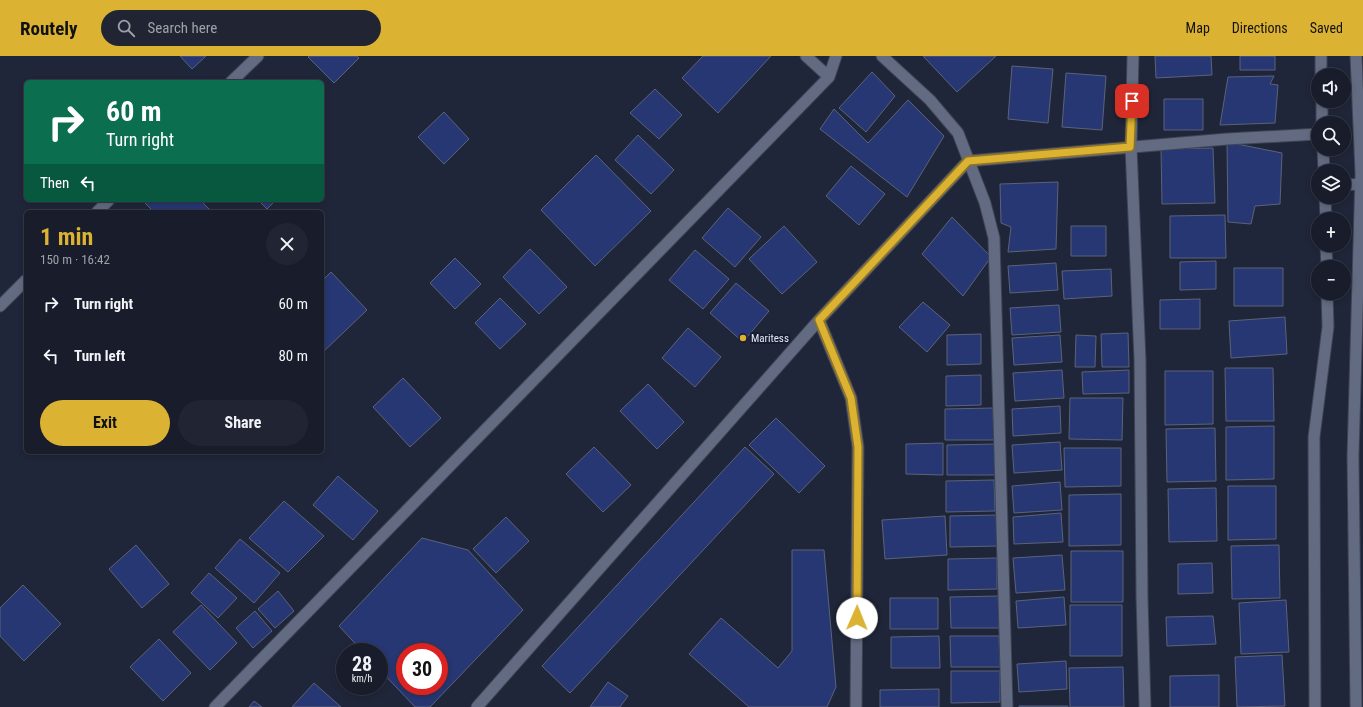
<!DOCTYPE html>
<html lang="en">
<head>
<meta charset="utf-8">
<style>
  :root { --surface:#181c2b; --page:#212533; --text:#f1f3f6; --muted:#9fa1a9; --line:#363a47; --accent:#dcb233 }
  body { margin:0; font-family:"Roboto Condensed",sans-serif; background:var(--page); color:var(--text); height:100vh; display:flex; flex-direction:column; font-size:15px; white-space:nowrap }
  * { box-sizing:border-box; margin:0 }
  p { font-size:13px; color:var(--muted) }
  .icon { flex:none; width:22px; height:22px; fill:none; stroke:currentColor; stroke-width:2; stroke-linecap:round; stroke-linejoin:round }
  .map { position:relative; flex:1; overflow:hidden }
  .sheet { position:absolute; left:24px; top:154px; width:300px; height:244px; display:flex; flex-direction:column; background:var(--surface); border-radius:6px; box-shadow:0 2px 6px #0003,0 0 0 1px var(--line) }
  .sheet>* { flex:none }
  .top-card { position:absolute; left:24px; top:24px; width:300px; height:122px; border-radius:6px; box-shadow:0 2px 6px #0003,0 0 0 1px var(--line); background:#0b6e4f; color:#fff; overflow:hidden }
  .controls { position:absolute; left:1311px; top:12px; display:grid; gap:8px }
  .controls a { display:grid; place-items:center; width:40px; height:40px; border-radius:50%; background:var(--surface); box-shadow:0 2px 6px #0003,0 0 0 1px var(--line); font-size:20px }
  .speed { position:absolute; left:336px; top:587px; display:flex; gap:8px; font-size:20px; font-weight:700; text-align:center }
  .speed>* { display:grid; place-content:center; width:52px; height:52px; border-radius:50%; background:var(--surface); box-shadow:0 2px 6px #0003,0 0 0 1px var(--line); line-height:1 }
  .speed small { font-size:10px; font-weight:400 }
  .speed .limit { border:6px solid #d22; background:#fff; color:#111 }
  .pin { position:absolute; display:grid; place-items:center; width:34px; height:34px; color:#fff; margin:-17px; border-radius:8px; box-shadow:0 2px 6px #0006 }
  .me { position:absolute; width:44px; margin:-22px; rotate:1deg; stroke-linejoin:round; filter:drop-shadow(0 0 3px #0008) }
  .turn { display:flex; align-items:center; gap:14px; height:84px; padding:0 16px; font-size:18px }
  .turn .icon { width:52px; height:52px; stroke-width:2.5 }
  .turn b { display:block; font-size:28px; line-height:34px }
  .then { display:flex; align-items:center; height:38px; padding:0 16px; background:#0003; gap:8px; font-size:15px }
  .round { display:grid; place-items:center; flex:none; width:42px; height:42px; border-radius:21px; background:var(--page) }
  .headline { display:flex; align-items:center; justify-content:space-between; height:68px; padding:0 16px }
  h1 { font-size:24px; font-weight:700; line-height:30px; color:var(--accent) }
  .button { display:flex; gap:8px; margin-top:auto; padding:8px 16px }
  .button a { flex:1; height:46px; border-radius:24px; background:var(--accent); color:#111; font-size:16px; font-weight:700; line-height:46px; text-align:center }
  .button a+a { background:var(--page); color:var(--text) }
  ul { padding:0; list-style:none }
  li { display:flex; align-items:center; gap:12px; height:52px; padding:0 16px }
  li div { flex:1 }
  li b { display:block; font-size:15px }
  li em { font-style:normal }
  header { display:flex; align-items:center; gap:24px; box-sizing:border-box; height:56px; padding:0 20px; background:var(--accent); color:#111 }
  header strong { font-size:19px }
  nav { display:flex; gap:22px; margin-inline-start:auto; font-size:14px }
  .search { width:280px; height:36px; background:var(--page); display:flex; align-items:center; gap:10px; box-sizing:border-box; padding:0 14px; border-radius:22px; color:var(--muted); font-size:15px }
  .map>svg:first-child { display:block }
  .building { fill:#273774; stroke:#5b6379; fill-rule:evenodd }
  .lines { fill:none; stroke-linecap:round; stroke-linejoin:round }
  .minor-casing { stroke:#3e4454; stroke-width:13 }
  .minor { stroke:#626b81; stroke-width:11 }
  .route-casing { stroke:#8f7421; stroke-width:10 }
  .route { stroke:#dcb233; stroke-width:7 }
  .poi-dot { fill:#dcb233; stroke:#161d2f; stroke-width:1.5 }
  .labels { text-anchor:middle; stroke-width:4; stroke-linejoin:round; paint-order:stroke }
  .poi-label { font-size:11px; fill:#e5eaf7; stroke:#161d2f; text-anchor:start }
</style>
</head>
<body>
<header>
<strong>Routely</strong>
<div class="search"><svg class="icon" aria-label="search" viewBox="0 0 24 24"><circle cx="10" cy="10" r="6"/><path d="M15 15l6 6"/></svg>Search here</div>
<nav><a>Map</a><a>Directions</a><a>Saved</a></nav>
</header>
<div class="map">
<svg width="1363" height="651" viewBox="0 0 1363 651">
  <rect width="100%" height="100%" fill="#202639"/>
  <path class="building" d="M180,0H206L192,13Z
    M309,0H357L359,2L334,27L308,1Z
    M703,0H771L718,57L682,22Z
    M923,0H996L957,36Z
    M1155,0H1211L1212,19L1156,22Z
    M1240,0H1275V14H1240Z
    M1012,10L1053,13L1048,67L1008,63Z
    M872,16L895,40L866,76L839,52Z
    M1066,17L1106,20L1102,74L1062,71Z
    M1274,20L1270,28L1278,29L1275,67L1220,69L1228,21Z
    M655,33L682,59L659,83L630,57Z
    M1164,43H1203V74H1164Z
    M908,44L944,80L907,141L820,73L834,53L868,87Z
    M444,56L469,83L444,108L418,81Z
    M638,79L674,114L651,138L615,104Z
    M1227,86L1282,97L1280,148L1255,150L1251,168L1228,166Z
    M1213,92L1215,147L1162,148L1161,93Z
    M596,99L651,155L595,210L541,154Z
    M851,110L885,138L859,169L826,140Z
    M1058,126L1056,193L1008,196L1011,171L1001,167L1000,128Z
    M142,144H200L212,156H154Z
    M258,144H276L267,153Z
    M728,152L761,181L735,211L702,182Z
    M1225,159L1226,202H1170V160Z
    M952,161L991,201L963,240L922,198Z
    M784,170L817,206L782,238L749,203Z
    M1071,170H1106V200H1071Z
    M530,193L567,231L539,258L503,221Z
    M695,194L729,223L703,253L669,224Z
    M455,202L481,228L455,253L430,227Z
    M1216,205V233L1180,234V206Z
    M1056,207L1058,234L1010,237L1008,210Z
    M1234,212H1283V250H1234Z
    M1111,213L1112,240L1064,243L1062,215Z
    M331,216L367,254L322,297V225Z
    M736,227L769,255L743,286L710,257Z
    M500,242L526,268L500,293L475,267Z
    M1200,243V273H1160V244Z
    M923,246L950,269L927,296L899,271Z
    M1059,249L1061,276L1012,279L1010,252Z
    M1285,261L1287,298L1231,302L1229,265Z
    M688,272L721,301L695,331L662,302Z
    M1128,277L1129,311H1102L1101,278Z
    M981,278V308L947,309V279Z
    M1060,279L1062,306L1014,309L1012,282Z
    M1076,279L1096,280L1095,311H1075Z
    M1225,312H1273L1274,365H1226Z
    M1062,314L1064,342L1015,345L1013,317Z
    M1129,314V337L1083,338L1082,316Z
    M1165,315H1213V368L1165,369Z
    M981,319V349L946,350V320Z
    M403,322L441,362L410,391L373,351Z
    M648,328L684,366L657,393L620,355Z
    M1070,342H1123L1122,384L1069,383Z
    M1060,350L1061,377L1013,380L1012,353Z
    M993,352L994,384H945V353Z
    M776,362L825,410L799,437L749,389Z
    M1274,370V423L1226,424V371Z
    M1215,372L1216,425L1167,426L1166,373Z
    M1060,386L1062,414L1014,417L1012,389Z
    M943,387V419L906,418V388Z
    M996,388V419H947V389Z
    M594,391L631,429L603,456L566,418Z
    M745,391L774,418L570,637L542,610Z
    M1064,392H1121V430L1065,431Z
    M338,420L378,455L353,484L313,449Z
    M994,424L995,455L946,456V425Z
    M1060,426L1062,454L1014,457L1012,430Z
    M1228,430H1276V483L1228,484Z
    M1216,432L1217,485L1169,486L1168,433Z
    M1121,438V489L1069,490V439Z
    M284,445L324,480L288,516L249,482Z
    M1061,457L1063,486L1014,488L1013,461Z
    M999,459V490L950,491V460Z
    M945,460L947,499L885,503L882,464Z
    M506,461L529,485L496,517L473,493Z
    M422,482L468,494L523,554L430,651H415L379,613V596H363L339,570ZM405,596H439V630H405Z
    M240,483L280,517L254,547L215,512Z
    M136,489L169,528L142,552L109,513Z
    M1279,489L1280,542L1232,543L1231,490Z
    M792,494H824L836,631L827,651H749L689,598L721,562L778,612L792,595Z
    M1071,495H1123V546H1071Z
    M1062,499L1065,534L1016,537L1013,502Z
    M997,502V533L948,534V503Z
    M1212,507L1213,537L1178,538V508Z
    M209,517L237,542L218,562L191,537Z
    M23,529L61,568L24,605L0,580V552Z
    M278,535L294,555L275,572L258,553Z
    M999,540V572H951L950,541Z
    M1064,541L1066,569L1018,572L1016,545Z
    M890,542H938V573H890Z
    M1286,544L1289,596L1241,598L1239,547Z
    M201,549L237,587L210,614L173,576Z
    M1070,549H1122V600H1070Z
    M255,555L272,575L253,592L236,572Z
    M1213,560L1216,588L1167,590L1166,561Z
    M939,580L940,612H891V581Z
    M950,580H999L1000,611H951Z
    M159,583L191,617L163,645L130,611Z
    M1282,599L1285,650L1237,651L1235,601Z
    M1066,605L1067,633L1019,636L1017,608Z
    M1123,611L1124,651H1070L1069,612Z
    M951,615H1000V646L951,647Z
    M1219,619V651H1170V620Z
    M608,626L628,640L620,651H590Z
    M314,627L341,651H292Z
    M939,633V651H880V634Z
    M254,645L262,651H249Z
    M1019,650H1068V651H1019Z"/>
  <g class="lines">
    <g class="minor-casing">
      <path id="minor" d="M806,0L829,21
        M882,0L930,44L958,77L985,147L994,182L1007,651
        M1133,0L1131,91L1140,304L1142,541L1145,651
        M1321,0V19
        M231,26L258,0
        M1322,45V67
        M1323,93L1324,115
        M1344,129L1360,128
        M1325,141L1326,163
        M97,156L109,144
        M1326,189L1327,211
        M0,250L26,224
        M819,264L851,342L858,391L856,651
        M215,651L829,21L836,0
        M477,651L819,264L968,105L1227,83L1318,78
        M1315,651L1314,381L1328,271L1327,237
        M1356,651L1353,400L1361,117L1356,0"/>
    </g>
    <use href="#minor" class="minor"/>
  </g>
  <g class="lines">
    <g class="route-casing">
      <path id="route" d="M857,562L858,391L851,342L819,264L968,105L1130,91L1132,45"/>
    </g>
    <use href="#route" class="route"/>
  </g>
  <circle class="poi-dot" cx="743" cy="282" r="4"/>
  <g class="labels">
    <g class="poi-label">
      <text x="751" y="286">Maritess</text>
    </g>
  </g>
</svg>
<div class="controls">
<a><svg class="icon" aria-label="sound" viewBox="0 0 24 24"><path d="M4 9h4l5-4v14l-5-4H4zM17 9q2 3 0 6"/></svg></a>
<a><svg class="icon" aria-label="search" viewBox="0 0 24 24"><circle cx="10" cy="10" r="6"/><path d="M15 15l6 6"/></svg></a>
<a><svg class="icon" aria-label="layers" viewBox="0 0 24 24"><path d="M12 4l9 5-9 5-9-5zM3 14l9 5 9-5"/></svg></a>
<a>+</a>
<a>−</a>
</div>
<div class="speed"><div>28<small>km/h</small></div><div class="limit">30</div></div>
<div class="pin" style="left:1132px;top:45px;background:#d93025"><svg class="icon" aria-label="arrive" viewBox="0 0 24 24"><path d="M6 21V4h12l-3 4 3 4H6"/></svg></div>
<svg class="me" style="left:857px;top:562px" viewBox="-20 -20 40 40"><circle r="19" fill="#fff"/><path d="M0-13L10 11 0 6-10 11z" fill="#dcb233"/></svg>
<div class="top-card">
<div class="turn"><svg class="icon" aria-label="right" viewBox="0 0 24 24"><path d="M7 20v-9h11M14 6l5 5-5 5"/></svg><div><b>60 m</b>Turn right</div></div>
<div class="then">Then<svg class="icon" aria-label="left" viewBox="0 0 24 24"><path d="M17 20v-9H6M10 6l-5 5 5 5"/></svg></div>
</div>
<section class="sheet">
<div class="headline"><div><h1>1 min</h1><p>150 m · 16:42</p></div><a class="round"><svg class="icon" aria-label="close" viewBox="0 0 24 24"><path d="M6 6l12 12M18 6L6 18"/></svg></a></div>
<ul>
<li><svg class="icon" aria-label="right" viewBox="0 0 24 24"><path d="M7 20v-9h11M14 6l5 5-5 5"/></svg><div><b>Turn right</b></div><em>60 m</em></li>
<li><svg class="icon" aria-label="left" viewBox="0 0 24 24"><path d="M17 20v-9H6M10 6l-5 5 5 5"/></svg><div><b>Turn left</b></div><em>80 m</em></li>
</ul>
<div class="button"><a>Exit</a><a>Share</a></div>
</section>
</div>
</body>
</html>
